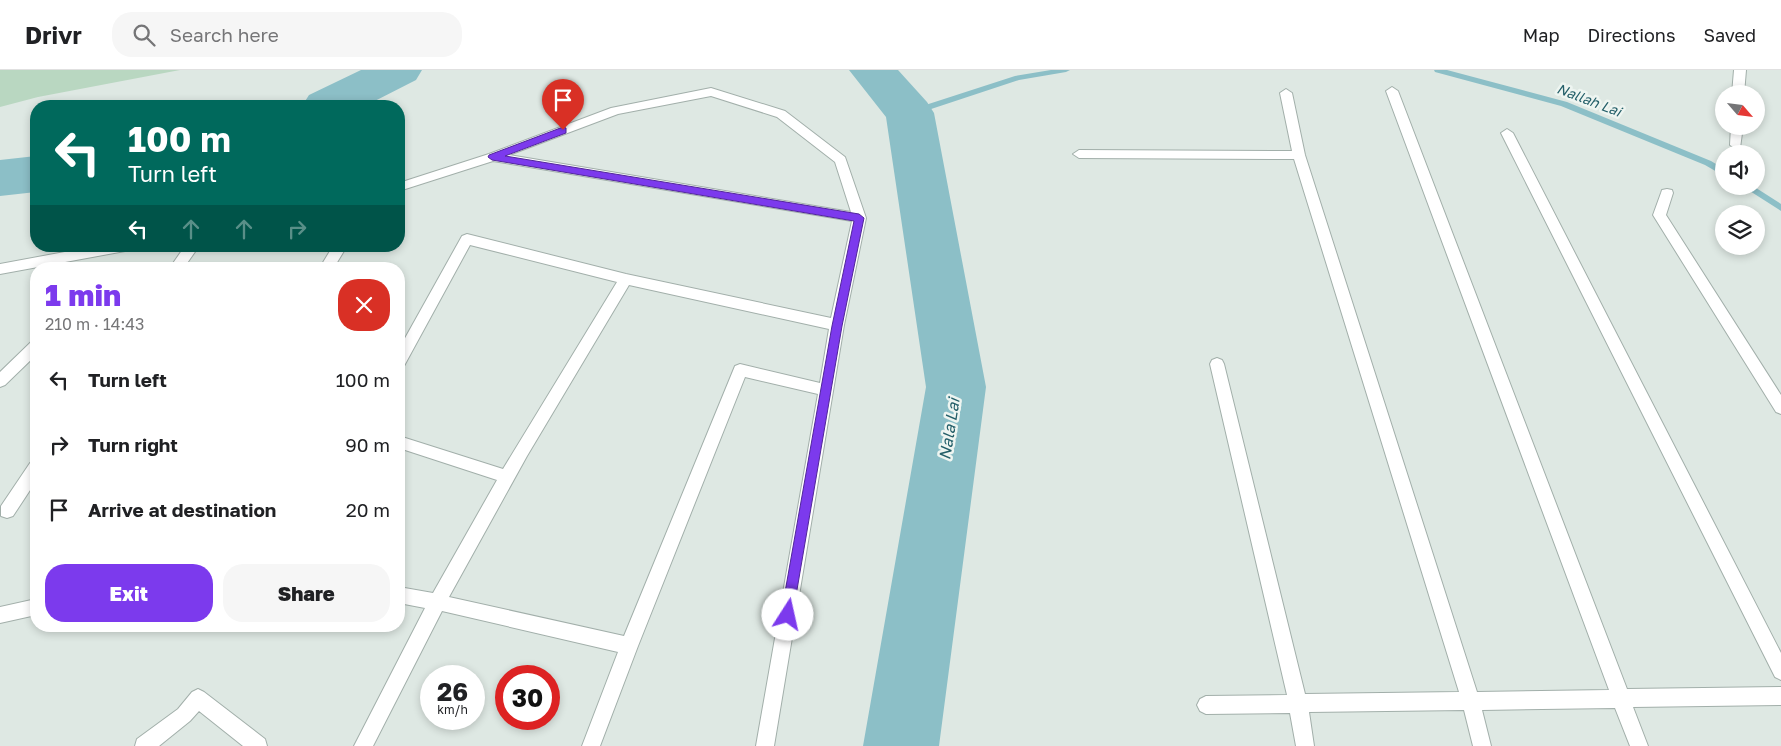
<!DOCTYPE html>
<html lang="en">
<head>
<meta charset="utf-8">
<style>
  :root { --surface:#fff; --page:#f6f6f6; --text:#202124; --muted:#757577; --line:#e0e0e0; --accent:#7c3aed }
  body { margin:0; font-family:"Golos Text",sans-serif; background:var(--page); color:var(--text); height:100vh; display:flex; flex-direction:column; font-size:19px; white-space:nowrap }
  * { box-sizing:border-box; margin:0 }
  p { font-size:16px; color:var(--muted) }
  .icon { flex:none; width:28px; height:28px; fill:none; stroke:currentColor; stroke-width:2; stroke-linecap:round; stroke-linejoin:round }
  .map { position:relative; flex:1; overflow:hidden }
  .details { position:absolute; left:30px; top:192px; width:375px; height:370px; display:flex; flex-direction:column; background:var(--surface); border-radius:20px; box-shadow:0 2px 8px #0003 }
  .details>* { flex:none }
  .top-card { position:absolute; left:30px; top:30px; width:375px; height:152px; border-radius:20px; box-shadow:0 2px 8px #0003; background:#00695c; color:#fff; overflow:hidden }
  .needle { width:32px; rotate:118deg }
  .controls { position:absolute; left:1715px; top:15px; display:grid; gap:10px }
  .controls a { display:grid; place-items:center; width:50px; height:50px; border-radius:50%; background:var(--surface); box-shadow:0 2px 8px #0003; font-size:25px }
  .speed { position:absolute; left:420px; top:595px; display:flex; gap:10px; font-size:25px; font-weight:700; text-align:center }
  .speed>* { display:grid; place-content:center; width:65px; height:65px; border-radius:50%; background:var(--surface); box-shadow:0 2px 8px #0003; line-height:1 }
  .speed small { font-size:12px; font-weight:400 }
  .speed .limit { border:8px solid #d22; background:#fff; color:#111 }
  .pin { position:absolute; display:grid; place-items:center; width:42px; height:42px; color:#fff; margin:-51px -21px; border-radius:50% 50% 50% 0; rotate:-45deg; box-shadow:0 0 5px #0007 }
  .pin .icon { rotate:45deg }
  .me { position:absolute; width:55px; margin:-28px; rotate:10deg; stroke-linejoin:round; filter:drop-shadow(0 0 4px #0008) }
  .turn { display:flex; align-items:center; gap:18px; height:105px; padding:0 15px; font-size:22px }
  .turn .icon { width:65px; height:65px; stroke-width:2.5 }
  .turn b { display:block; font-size:35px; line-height:42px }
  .lanes { display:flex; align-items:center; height:48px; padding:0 15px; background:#0003; justify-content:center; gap:25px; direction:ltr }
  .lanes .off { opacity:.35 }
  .round { display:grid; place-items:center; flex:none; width:52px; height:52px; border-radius:20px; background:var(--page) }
  .overview { display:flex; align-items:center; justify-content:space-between; height:85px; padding:0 15px }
  h1 { font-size:30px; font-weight:800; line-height:38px; color:var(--accent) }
  .cta { display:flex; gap:10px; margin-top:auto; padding:10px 15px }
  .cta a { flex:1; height:58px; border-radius:20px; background:var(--accent); color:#fff; font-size:20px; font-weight:800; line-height:58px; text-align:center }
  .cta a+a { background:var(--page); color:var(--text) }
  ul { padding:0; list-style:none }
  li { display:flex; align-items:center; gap:15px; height:65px; padding:0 15px }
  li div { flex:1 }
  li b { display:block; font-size:19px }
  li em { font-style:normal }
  header { display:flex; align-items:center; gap:30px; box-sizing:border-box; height:70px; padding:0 25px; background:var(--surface); border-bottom:1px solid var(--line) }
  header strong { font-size:24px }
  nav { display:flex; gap:28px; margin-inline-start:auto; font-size:18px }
  .search { width:350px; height:45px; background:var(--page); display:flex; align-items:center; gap:12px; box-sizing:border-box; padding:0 18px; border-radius:20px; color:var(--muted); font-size:19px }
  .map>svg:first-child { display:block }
  .green { fill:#b9d7c1 }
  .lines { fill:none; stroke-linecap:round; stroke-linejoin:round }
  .stream { fill:#8cbfc7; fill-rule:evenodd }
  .river { fill:#8cbfc7; fill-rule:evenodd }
  .minor-casing { stroke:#a2afaa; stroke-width:2 }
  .minor { fill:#fff; fill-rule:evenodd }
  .route { fill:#7c3aed; stroke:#51269a }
  .labels { text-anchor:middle; stroke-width:5; stroke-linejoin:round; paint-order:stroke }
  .far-water-label { font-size:14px; font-style:italic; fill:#245f69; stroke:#eef5f1 }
  .water-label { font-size:16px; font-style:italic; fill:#245f69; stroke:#eef5f1 }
</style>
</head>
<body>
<header>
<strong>Drivr</strong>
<div class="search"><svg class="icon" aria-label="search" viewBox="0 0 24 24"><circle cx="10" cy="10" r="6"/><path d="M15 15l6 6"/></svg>Search here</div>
<nav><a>Map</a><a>Directions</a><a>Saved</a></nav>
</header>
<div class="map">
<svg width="1781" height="676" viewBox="0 0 1781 676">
  <rect width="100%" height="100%" fill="#dee8e3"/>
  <path class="green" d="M0,0H180L38,27L0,37Z"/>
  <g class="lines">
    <path class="stream" d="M1051,0H1070L1066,2L1019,10L910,46L906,43L907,41L1015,6Z
      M1434,0H1447L1567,32L1711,91L1724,99V106L1705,95L1561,36L1435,2Z
      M1742,116H1753L1781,134V141Z"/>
    <path class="river" d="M361,0H422L416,10L365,36H302L309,25Z
      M849,0H898L927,32L934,43L986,317L939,676H863L926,317L886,47Z
      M36,86V122L0,126V90Z"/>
    <g class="minor-casing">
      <path id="minor" d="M1734,0H1746L1744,24H1732Z
        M1392,17L1398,21L1627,619L1781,617V635L1633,637L1648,676H1630L1615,638L1482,640L1491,676H1473L1464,640L1309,642L1314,676H1296L1290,643L1206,644L1200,641L1197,635L1200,629L1206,626L1287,625L1210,294L1212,290L1217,288L1222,290L1224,294L1305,624L1459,622L1294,89L1079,88L1073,84L1079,80L1292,81L1280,23L1286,19L1292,23L1305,85L1477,622L1609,620L1386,21Z
        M711,18L785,41L845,87L866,148L844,255L774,676H756L818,324L745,307L638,576L600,676H582L618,582L442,541L373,676H354L425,538L399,533V517L433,523L497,410L399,378V366L503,399L617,212L470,175L404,296L399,298V279L462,166L467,164L626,204L831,248L852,151L493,91L399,121V113L489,84L611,38ZM711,26L777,47L835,92L851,142L509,85L618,44ZM629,215L829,259L820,313L740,294L735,296L624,566L449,527L527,386Z
        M1731,56H1743L1740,78L1736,79L1730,75Z
        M1507,59L1513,63L1781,583V610L1775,607L1501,63Z
        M1667,119L1672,120L1673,123L1666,145L1781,325V344L1776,342L1653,145L1661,123L1662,120Z
        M97,176H132L130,179L125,181L0,204V194Z
        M185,176H199L183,199H169Z
        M333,176H347L333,199H319Z
        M36,270V285L5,315L0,317V302L31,272Z
        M36,391V411L13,446L7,448L1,446V436L30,393Z
        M36,529V545L0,553V537Z
        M198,619L204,622L265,669L267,676H243L199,641L190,651L159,676H135L137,669L178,639L192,622Z"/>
    </g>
    <use href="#minor" class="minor"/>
  </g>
  <path class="route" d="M563,57L566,58V63L505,86L859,144L864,148L842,256L792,549L788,551L783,549L781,545L832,256L854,151L492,90L488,87L489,85Z"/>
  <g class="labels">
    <g class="far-water-label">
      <text transform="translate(1589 30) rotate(21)" y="5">Nallah Lai</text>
    </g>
    <g class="water-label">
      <text transform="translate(949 359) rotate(-81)" y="6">Nala Lai</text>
    </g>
  </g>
</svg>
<div class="controls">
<a><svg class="needle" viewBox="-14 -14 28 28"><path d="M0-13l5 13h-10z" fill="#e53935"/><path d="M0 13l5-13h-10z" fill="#757577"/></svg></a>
<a><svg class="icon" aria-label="sound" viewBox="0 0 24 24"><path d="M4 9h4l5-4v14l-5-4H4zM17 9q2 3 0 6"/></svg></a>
<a><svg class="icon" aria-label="layers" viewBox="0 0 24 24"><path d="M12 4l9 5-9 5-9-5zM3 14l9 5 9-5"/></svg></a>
</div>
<div class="speed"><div>26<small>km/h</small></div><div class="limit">30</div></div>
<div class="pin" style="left:563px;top:60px;background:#d93025"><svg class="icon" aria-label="arrive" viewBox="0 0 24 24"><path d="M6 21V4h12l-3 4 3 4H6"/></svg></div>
<svg class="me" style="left:788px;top:545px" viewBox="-20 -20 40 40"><circle r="19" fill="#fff"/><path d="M0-13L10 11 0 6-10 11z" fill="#7c3aed"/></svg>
<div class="top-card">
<div class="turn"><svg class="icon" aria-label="left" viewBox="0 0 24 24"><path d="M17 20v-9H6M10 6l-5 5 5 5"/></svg><div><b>100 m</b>Turn left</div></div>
<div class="lanes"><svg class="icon" aria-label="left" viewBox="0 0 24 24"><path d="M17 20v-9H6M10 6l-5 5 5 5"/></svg><svg class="icon off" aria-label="ahead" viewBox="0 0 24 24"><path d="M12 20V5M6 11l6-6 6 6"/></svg><svg class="icon off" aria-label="ahead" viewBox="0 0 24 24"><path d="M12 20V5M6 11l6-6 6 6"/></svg><svg class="icon off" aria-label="right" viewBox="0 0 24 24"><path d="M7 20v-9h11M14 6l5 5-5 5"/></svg></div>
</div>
<section class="details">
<div class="overview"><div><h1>1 min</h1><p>210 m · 14:43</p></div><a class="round" style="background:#d93025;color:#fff"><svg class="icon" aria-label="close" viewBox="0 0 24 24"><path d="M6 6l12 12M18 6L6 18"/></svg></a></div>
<ul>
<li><svg class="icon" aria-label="left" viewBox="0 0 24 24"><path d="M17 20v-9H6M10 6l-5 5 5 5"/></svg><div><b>Turn left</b></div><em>100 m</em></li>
<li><svg class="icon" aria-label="right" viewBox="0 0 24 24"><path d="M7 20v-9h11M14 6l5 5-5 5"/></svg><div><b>Turn right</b></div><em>90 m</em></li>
<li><svg class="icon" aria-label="arrive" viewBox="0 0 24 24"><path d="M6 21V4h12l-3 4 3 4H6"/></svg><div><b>Arrive at destination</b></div><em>20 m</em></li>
</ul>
<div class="cta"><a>Exit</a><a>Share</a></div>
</section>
</div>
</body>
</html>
